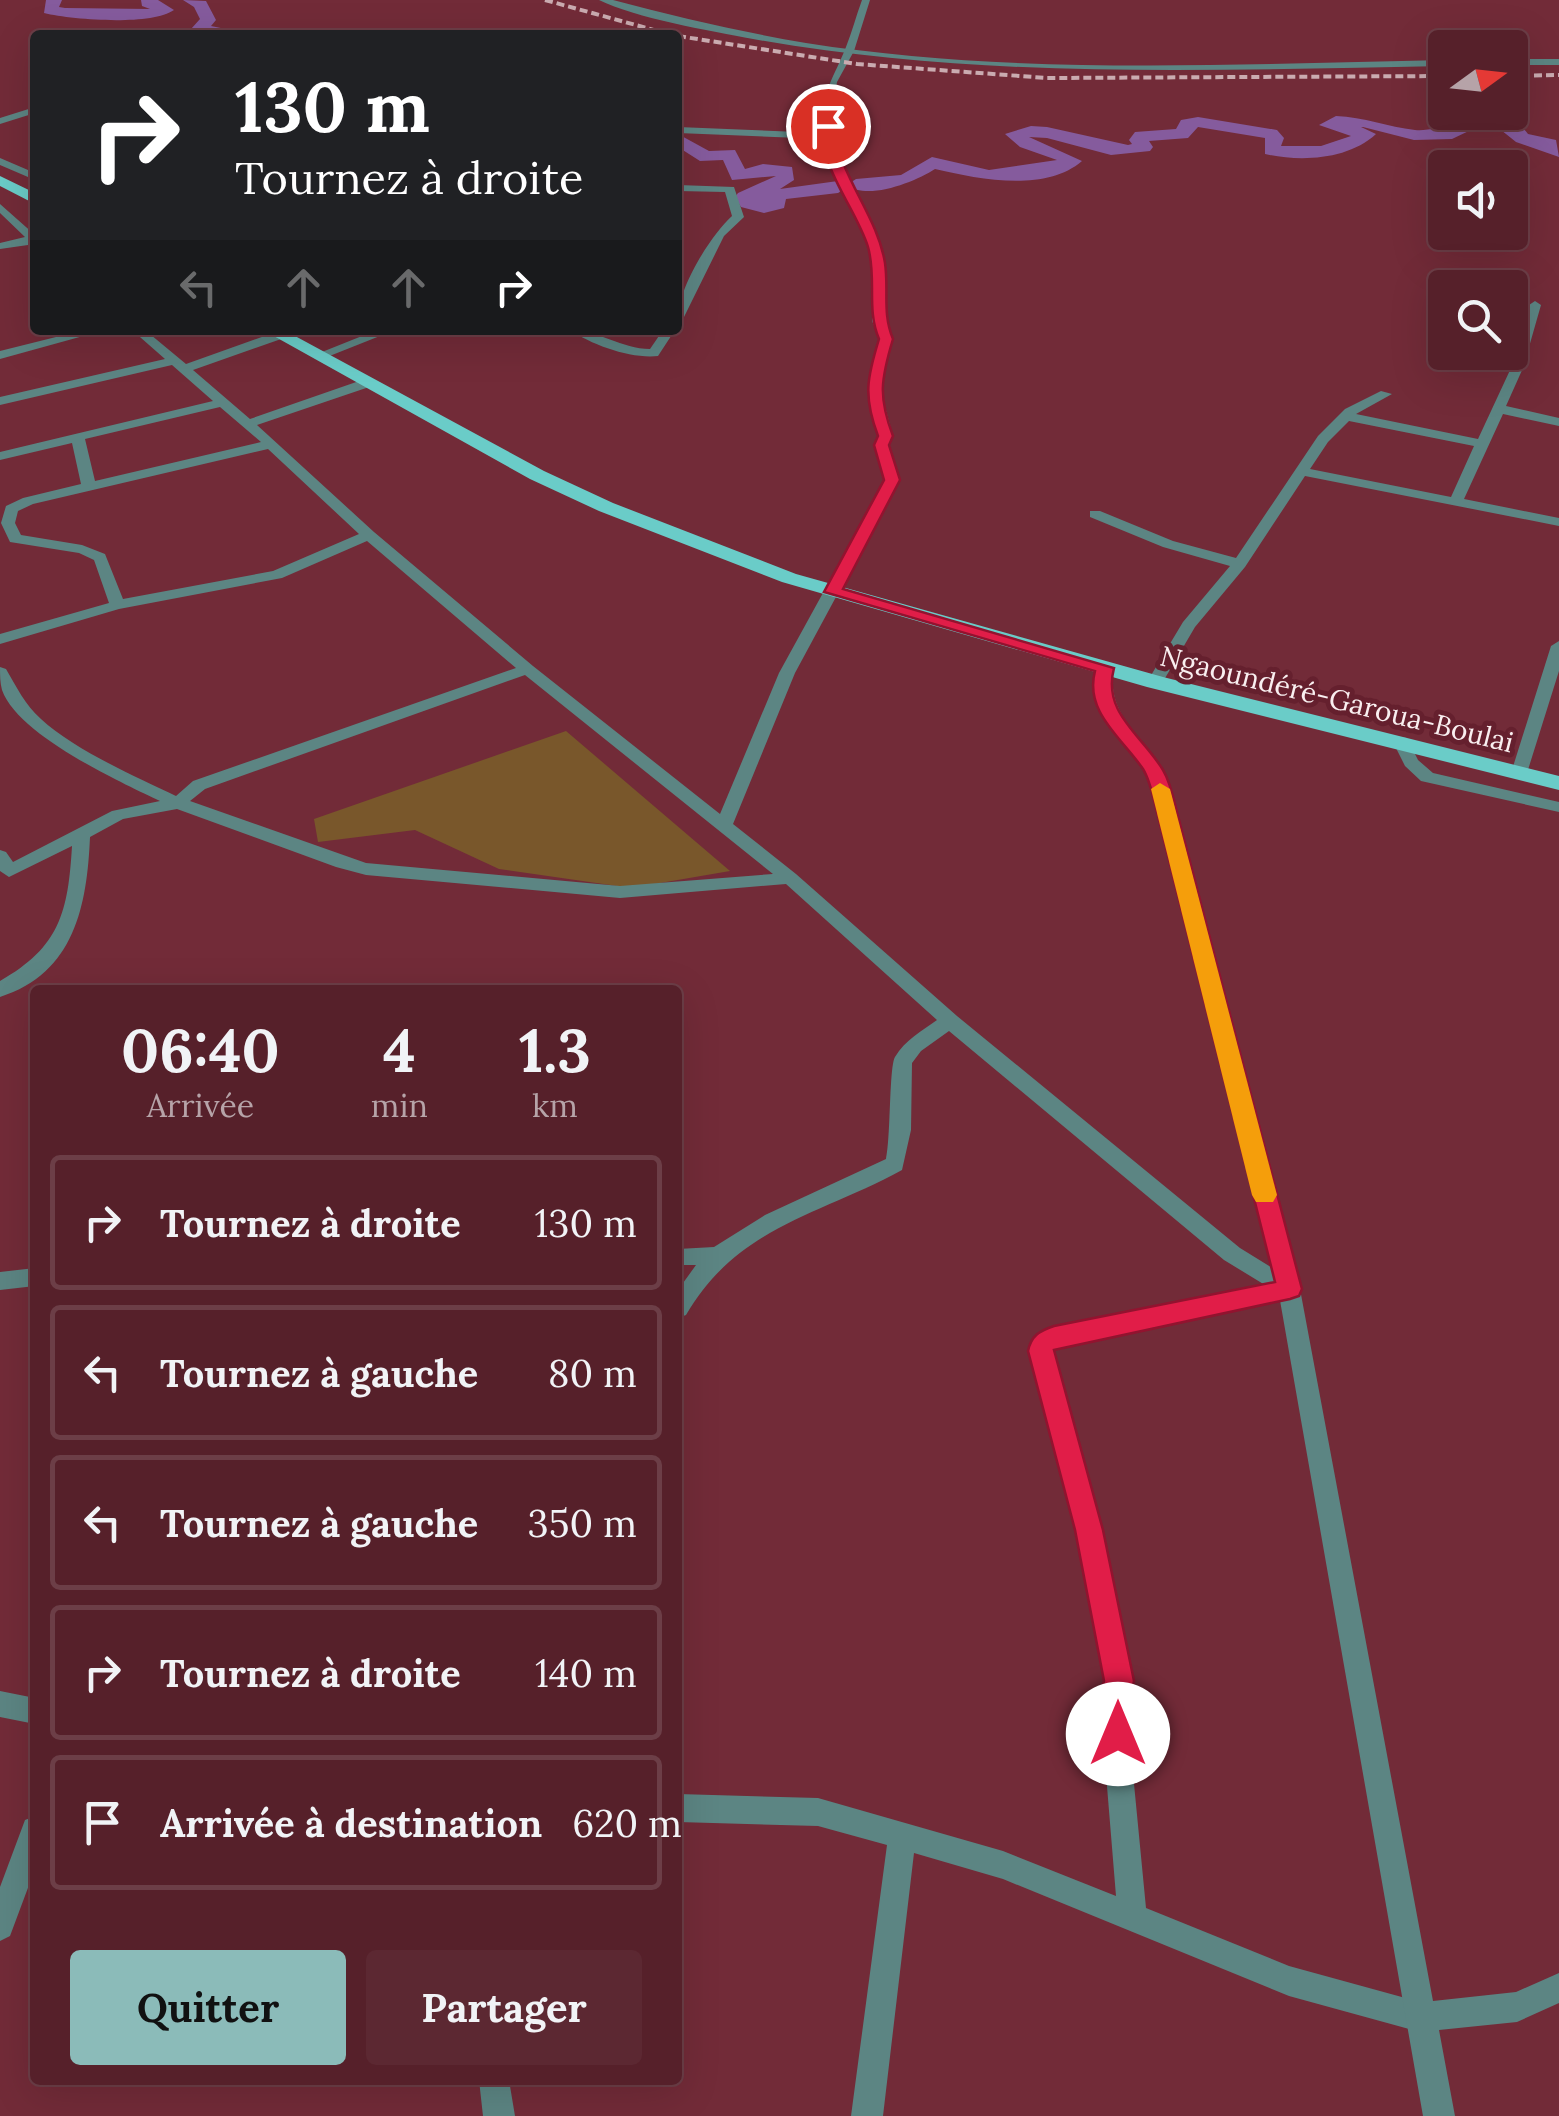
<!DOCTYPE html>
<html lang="fr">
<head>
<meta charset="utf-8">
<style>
  :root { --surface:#56202a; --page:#5c2832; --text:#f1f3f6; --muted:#b6a3a8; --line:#6c3e47; --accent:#8bbbb9 }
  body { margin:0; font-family:Lora,serif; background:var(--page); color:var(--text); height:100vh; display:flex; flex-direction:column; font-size:38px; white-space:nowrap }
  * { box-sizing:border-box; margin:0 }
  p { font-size:32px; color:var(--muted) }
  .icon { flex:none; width:55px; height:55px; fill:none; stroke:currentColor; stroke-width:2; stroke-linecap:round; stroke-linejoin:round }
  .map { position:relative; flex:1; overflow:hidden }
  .side { position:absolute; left:30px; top:985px; width:652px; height:1100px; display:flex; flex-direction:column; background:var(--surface); border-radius:10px; box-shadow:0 10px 40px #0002,0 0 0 2px var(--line) }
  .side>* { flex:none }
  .banner { position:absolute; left:30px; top:30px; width:652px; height:305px; border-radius:10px; box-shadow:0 10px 40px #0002,0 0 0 2px var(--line); background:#202124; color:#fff; overflow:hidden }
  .needle { width:65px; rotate:75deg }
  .fabs { position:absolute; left:1428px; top:30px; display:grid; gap:20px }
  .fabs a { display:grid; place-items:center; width:100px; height:100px; border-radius:10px; background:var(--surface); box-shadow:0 10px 40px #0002,0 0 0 2px var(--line); font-size:50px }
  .pin { position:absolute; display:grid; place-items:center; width:85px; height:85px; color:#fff; margin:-42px; border:5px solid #fff; border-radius:50%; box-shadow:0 2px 10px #0007 }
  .me { position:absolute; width:110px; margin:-55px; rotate:0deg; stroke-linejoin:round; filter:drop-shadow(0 0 8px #0008) }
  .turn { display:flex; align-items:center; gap:35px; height:210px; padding:0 40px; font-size:45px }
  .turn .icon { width:130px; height:130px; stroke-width:2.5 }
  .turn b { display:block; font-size:70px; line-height:85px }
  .lanes { display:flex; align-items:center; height:95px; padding:0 40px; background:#0003; justify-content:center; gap:50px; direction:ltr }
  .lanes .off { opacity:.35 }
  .eta { display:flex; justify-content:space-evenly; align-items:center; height:170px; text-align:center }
  .eta b { font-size:60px; font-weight:800; line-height:70px }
  .cta { display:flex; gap:20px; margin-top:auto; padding:20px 40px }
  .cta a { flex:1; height:115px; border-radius:10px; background:var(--accent); color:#111; font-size:40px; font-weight:800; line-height:115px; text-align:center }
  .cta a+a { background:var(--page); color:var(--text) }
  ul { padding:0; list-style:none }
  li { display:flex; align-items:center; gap:30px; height:135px; margin:0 20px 15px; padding:0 20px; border:5px solid var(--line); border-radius:10px }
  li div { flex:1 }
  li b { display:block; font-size:38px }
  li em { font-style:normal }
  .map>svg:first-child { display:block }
  .green { fill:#79572b }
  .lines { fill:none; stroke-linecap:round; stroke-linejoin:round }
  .river { fill:#855b9d; fill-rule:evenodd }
  .minor { fill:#5c8583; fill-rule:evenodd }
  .tertiary { fill:#5c8583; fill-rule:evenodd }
  .trunk { fill:#6accc8; fill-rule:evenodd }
  .rail { stroke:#caabb0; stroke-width:4; stroke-dasharray:8 4; stroke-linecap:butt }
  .route { fill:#e11d48; stroke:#92132f; stroke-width:2.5 }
  .slow { fill:#f59e0b }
  .labels { text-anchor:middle; stroke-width:10; stroke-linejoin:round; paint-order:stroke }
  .far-street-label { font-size:28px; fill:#f9eff0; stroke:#65202e }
</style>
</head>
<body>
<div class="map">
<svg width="1559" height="2116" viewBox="0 0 1559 2116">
  <rect width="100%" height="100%" fill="#722b38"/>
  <path class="green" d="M566,731L730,871L631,888L499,869L415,830L318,842L314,819Z"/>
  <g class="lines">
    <path class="river" d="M46,0H62L59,7L65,8L150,9L142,6L141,0H158L174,10C151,26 73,20 44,13Z
      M183,0L206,1L216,20L211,26L245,33L193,32L191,29L200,19L194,7Z
      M1336,116C1364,117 1388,127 1415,130C1449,133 1501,98 1528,134L1556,140L1559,157L1516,142L1501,130L1473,129L1452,139L1414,140L1363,127H1361L1376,134C1348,160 1300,162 1265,154V138L1198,127L1188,138L1149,141L1153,147L1150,151L1111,155L1047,138L1029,137L1082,161C1045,193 978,179 935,169C915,182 867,201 847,185L856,179L901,175L932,157L989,170L1057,160L1020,147L1005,134L1031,126L1047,127L1128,145L1132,144L1129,140L1135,132L1176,129L1181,120L1198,117L1277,130L1284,138L1281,146H1321L1351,136L1319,125Z
      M678,134L709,151L735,150L745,169L763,164L792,167L794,180L780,189L838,181L847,187L838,193L786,199L784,208L764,213L741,207L735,197L738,193L776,176L732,180L723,160L700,161L678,147Z"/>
    <path class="minor" d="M862,0H870L854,51L837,82L831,115L835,147L880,244L885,265L884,321L892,339L883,377V399L893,436L888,445L899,480L795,673L733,824L796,874L957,1016L1240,1248L1297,1283L1300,1289L1297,1295L1289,1298L1053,1349L1084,1459L1132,1681L1126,1701L1146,1908L1289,1966L1420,2002L1431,2006L1435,2017L1431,2028L1420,2032L1289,1996L1003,1879L914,1853L883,2116H851L887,1845L818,1826L678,1822V1794L818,1798L1003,1851L1116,1896L1100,1701L1106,1681L1060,1459L1029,1351C1032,1337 1041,1332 1054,1328L1265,1285L1224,1260L949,1031L921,1051L912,1063L911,1130L902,1170C818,1216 738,1226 686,1315L678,1318V1290L696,1265H678V1249L714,1247L765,1215L886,1159C891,1138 889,1067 895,1057C905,1040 922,1031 937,1020L786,884L620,898L366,875L336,867L177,809L123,819L90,837C87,905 75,973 0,997V981C60,947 68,912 72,846L9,877L0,871V850L6,852L13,862L112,811L160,801C118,781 18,735 2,690C0,683 0,675 0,667L6,669C16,686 25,705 41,719C73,749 136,777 176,796L193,781L516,668L367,541L282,578L119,609L0,644V634L109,603L94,560L79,553L10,542L1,523L6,506L23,498L81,484L72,443L0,460V452L213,401L172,365L0,405V397L165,359L132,330H145L186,364L276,332H284V338L193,370L250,419L362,380H372V386L257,425L374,532L533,666L720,814L779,673L885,480L874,445L879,436L870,399V377L880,339L872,321L873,265L868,244L824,139L678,133V127L823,133C819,95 833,80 846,47C852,32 856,16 862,0ZM220,407L261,442L95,481L85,439ZM268,449L359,534L273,571L123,599L105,554L82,545L21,535L15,523L18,511L33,504ZM525,675L773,874L620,886L366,863L190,801L205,789Z
      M35,107V113L0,124V118Z
      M0,158L35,173V180L0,165Z
      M678,185L734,187L744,217L724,236L684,317L678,321C676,291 710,236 732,216L725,192L678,191Z
      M0,204L35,235V244L0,249V243L25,237L0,213Z
      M1535,301L1541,305L1523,368L1506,406L1559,418V426L1503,414L1464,499L1559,518V526L1305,476L1245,567L1195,627L1161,685H1149L1147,682L1183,622L1230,566L1163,547L1090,517V511H1100L1173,541L1236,558L1318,436L1345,409L1381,391L1392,394L1356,414L1478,439L1511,368L1529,305ZM1349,421L1474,446L1451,497L1310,469L1328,442Z
      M84,330H105L0,359V351Z
      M377,330H395L322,359L312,356Z
      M570,330C598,330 622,349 650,349L663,330H675L658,356C631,359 592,345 570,330Z
      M1559,641V671L1527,773L1519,778L1513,777L1511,773L1551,646Z
      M1401,737L1407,738L1418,760L1433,773L1559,802V812L1421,781L1405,766L1393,742Z
      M35,1268V1286L0,1290V1272Z
      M0,1691L35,1698V1724L0,1717Z
      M35,1816V1869L10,1936L0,1941V1887L25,1820Z
      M479,2080H509L515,2116H483Z"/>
    <path class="tertiary" d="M599,0H613C677,17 741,32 806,43C1016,76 1233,64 1445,60V66C1214,70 981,80 753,39C711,31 635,18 599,0Z
      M1510,59H1559V65H1510Z
      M1105,663L1113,668C1106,722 1153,741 1169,787L1300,1289L1433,2001L1516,1992L1559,1973V2003L1517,2022L1439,2030L1455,2116H1423L1278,1289L1152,787C1136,740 1089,723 1097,668Z"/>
    <path class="trunk" d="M0,176L35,193V204L0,186Z
      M263,330H284L544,471L613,503L796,574L1163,677L1559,776V790L1147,687L782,582L599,511L530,479Z"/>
    <path class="rail" d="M545,0L672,35
      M678,36L857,64L1047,78L1445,76
      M1510,76L1559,75"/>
  </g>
  <path class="route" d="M824,123L834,126C838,175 877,214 885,263C889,290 882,313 893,339C881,379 878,397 893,436L889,445L900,480L843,589L1114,668C1102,713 1142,735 1163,770C1171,783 1174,801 1178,816L1302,1289L1299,1296L1290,1299L1054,1350L1103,1530L1134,1681C1127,1704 1138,1725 1129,1744L1118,1749L1107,1744C1098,1723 1097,1703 1104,1681L1075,1530L1028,1351C1031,1336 1039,1331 1054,1326L1275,1282L1158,816C1154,801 1151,782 1143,769C1122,738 1084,712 1095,671L824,592L884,480L874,445L878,436C863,396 867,378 879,339C866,309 877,278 868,247C856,208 816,164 824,123Z"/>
  <path class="slow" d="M1160,783L1170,789L1277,1195L1273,1202H1256L1252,1195L1151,789Z"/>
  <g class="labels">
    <g class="far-street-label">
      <text transform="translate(1337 699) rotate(14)" y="10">Ngaoundéré-Garoua-Boulai</text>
    </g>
  </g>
</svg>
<div class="fabs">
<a><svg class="needle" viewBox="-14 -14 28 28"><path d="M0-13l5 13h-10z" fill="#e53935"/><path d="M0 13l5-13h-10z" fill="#b6a3a8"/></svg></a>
<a><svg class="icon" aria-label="sound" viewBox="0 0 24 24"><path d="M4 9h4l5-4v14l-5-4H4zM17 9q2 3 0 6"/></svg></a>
<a><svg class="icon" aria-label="search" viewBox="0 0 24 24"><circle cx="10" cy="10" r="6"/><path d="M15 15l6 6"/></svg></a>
</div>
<div class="pin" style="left:828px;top:126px;background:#d93025"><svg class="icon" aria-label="arrive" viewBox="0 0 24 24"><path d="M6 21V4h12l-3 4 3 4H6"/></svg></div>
<svg class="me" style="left:1118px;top:1734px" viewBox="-20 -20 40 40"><circle r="19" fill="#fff"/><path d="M0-13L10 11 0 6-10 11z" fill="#e11d48"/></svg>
<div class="banner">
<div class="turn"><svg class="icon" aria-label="right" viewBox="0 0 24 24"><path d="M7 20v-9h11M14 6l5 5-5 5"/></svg><div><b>130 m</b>Tournez à droite</div></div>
<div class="lanes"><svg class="icon off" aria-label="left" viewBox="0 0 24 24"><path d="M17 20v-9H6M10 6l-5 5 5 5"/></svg><svg class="icon off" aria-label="ahead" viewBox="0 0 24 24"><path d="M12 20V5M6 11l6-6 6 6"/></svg><svg class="icon off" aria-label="ahead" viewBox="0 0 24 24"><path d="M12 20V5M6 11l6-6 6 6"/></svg><svg class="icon" aria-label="right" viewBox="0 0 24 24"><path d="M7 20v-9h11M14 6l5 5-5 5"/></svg></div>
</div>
<section class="side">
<div class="eta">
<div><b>06:40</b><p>Arrivée</p></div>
<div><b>4</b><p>min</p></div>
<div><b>1.3</b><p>km</p></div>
</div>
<ul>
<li><svg class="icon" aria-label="right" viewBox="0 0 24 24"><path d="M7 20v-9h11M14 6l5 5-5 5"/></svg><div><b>Tournez à droite</b></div><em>130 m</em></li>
<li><svg class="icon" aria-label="left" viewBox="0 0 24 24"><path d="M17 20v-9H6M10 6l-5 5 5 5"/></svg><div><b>Tournez à gauche</b></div><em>80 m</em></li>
<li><svg class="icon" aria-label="left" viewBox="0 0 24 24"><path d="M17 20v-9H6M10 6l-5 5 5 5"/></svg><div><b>Tournez à gauche</b></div><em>350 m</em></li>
<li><svg class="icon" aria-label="right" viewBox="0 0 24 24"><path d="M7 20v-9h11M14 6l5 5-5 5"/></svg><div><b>Tournez à droite</b></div><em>140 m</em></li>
<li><svg class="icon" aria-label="arrive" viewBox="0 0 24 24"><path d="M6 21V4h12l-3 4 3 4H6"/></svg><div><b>Arrivée à destination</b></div><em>620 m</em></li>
</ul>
<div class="cta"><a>Quitter</a><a>Partager</a></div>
</section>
</div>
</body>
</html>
